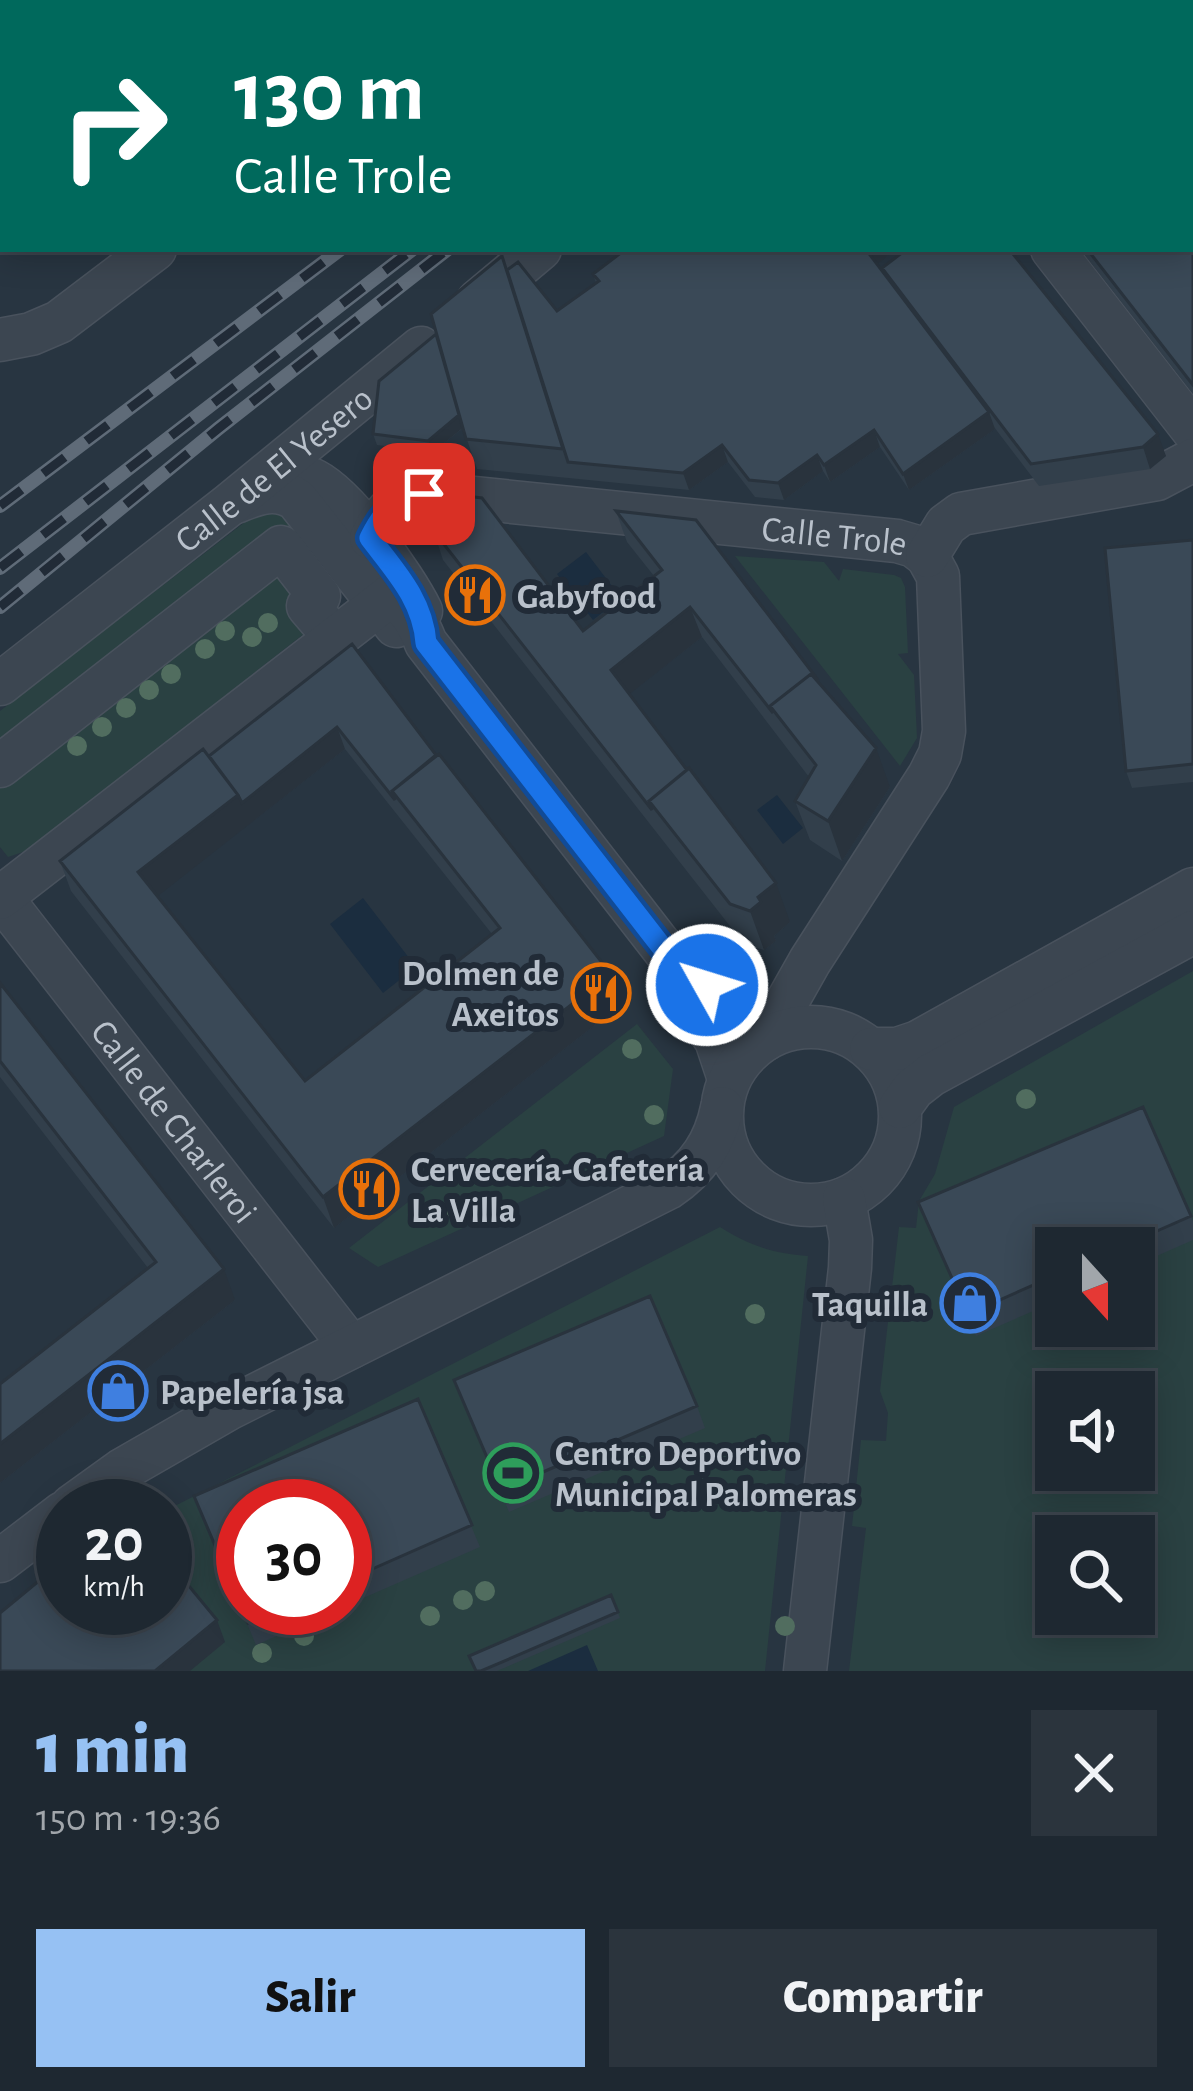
<!DOCTYPE html>
<html lang="es">
<head>
<meta charset="utf-8">
<style>
  :root { --surface:#1e2831; --page:#2b343d; --text:#f1f3f6; --muted:#a1a6ab; --line:#3c444d; --accent:#96c1f3 }
  body { margin:0; font-family:"Alegreya Sans",sans-serif; background:var(--page); color:var(--text); height:100vh; display:flex; flex-direction:column; font-size:45px; white-space:nowrap }
  * { box-sizing:border-box; margin:0 }
  p { font-size:39px; color:var(--muted) }
  .icon { flex:none; width:66px; height:66px; fill:none; stroke:currentColor; stroke-width:2; stroke-linecap:round; stroke-linejoin:round }
  .map { position:relative; height:1671px; overflow:hidden }
  .sheet { display:flex; flex-direction:column; background:var(--surface); flex:1 }
  .sheet>* { flex:none }
  .guide { position:absolute; left:0px; top:0px; width:1194px; height:252px; box-shadow:0 6px 30px #0003,0 0 0 3px var(--line); background:#00695c; color:#fff; overflow:hidden }
  .needle { width:78px; rotate:159deg }
  .tools { position:absolute; left:1035px; top:1227px; display:grid; gap:24px }
  .tools a { display:grid; place-items:center; width:120px; height:120px; border-radius:0px; background:var(--surface); box-shadow:0 6px 30px #0003,0 0 0 3px var(--line); font-size:60px }
  .speed { position:absolute; left:36px; top:1479px; display:flex; gap:24px; font-size:60px; font-weight:700; text-align:center }
  .speed>* { display:grid; place-content:center; width:156px; height:156px; border-radius:50%; background:var(--surface); box-shadow:0 6px 30px #0003,0 0 0 3px var(--line); line-height:1 }
  .speed small { font-size:30px; font-weight:400 }
  .speed .limit { border:18px solid #d22; background:#fff; color:#111 }
  .pin { position:absolute; display:grid; place-items:center; width:102px; height:102px; color:#fff; margin:-51px; border-radius:24px; box-shadow:0 6px 18px #0006 }
  .me { position:absolute; width:132px; margin:-66px; rotate:309deg; stroke-linejoin:round; filter:drop-shadow(0 0 9px #0008) }
  .turn { display:flex; align-items:center; gap:42px; height:252px; padding:0 36px; font-size:54px }
  .turn .icon { width:156px; height:156px; stroke-width:2.5 }
  .turn b { display:block; font-size:84px; line-height:102px }
  .round { display:grid; place-items:center; flex:none; width:126px; height:126px; border-radius:0px; background:var(--page) }
  .head { display:flex; align-items:center; justify-content:space-between; height:204px; padding:0 36px }
  h1 { font-size:72px; font-weight:800; line-height:90px; color:var(--accent) }
  .action { display:flex; gap:24px; margin-top:auto; padding:24px 36px }
  .action a { flex:1; height:138px; border-radius:0px; background:var(--accent); color:#111; font-size:48px; font-weight:800; line-height:138px; text-align:center }
  .action a+a { background:var(--page); color:var(--text) }
  .map>svg:first-child { display:block }
  .green { fill:#2a4142; fill-rule:evenodd }
  .water { fill:#1b2d3f }
  .lines { fill:none; stroke-linecap:round; stroke-linejoin:round }
  .minor-casing { stroke:#49525d; stroke-width:45 }
  .minor { stroke:#3c4651; stroke-width:42 }
  .rail-casing { stroke:#5f6b78; stroke-width:14 }
  .rail { stroke:#212b37; stroke-width:9; stroke-dasharray:27; stroke-linecap:butt }
  .tree { fill:#516d5f }
  .wall { fill:#323f4b; fill-rule:evenodd }
  .shaded-wall { fill:#29333d }
  .building { fill:#3a4957; stroke:#29333d; stroke-width:3 }
  .route-casing { stroke:#114b97; stroke-width:30 }
  .route { stroke:#1a73e8; stroke-width:21 }
  .labels { text-anchor:middle; stroke-width:12; stroke-linejoin:round; paint-order:stroke }
  .street-label { font-size:36px; fill:#b9c1cb; stroke:#212b37 }
  .poi-label { font-size:36px; font-weight:bold; fill:#b9c1cb; stroke:#212b37; text-anchor:start }
</style>
</head>
<body>
<div class="map">
<svg width="1193" height="1671" viewBox="0 0 1193 1671">
  <rect width="100%" height="100%" fill="#283541"/>
  <path class="green" d="M263,508L279,509L340,589L338,607L29,850L8,857L0,847V711Z
    M735,556L824,562L839,581L843,569L894,575L901,578L905,587L908,653L898,654L914,675L917,738L900,766Z
    M1193,971V1671H849L866,1528L852,1526L861,1440L886,1441L888,1413L880,1391L899,1227L916,1228L919,1201L935,1174L954,1107ZM1056,1248H1134V1326H1056ZM1056,1392H1134V1470H1056ZM1056,1536H1134V1614H1056Z
    M637,1024L673,1069L664,1136L378,1267L349,1248Z
    M720,1227C749,1245 773,1254 808,1256L765,1671H0V1632L63,1608H165V1511ZM243,1506H345V1608H243Z"/>
  <path class="water" d="M586,552L621,598L593,620L557,574Z
    M777,795L803,828L783,844L757,810Z
    M363,898L416,967L383,993L330,924Z
    M587,1645L598,1671H528Z"/>
  <g class="lines">
    <g class="minor-casing">
      <g id="minor">
        <path d="M474,3L478,0"/>
        <path d="M828,3L832,0"/>
        <path d="M1052,249L1193,430"/>
        <path d="M478,301L540,249"/>
        <path d="M0,340L31,334L59,322L155,249"/>
        <path d="M273,476C285,474 298,474 311,479C345,493 405,578 421,611"/>
        <path d="M236,502C257,493 277,486 297,500L396,626"/>
        <path id="s1" d="M371,538C383,513 395,497 424,493L897,541L914,546L927,556L938,576L944,731L940,754L929,776L810,961L766,1039C742,1024 725,1007 707,985L689,982"/>
        <path d="M927,556L946,525L961,514L1157,479L1193,460"/>
        <path id="s2" d="M0,684L229,505L421,348"/>
        <path d="M0,766L281,547L319,596L308,606L320,620"/>
        <path id="s3" d="M0,896L351,1347"/>
        <path d="M0,898L390,596C409,606 418,623 426,643L689,982L691,1004L716,1040L729,1079"/>
        <circle cx="811" cy="1116" r="89"/>
        <path d="M871,1049H897L918,1042L1193,889"/>
        <path d="M900,1107L913,1089L931,1075L1193,932"/>
        <path d="M72,1506L122,1470L228,1409L668,1188C698,1168 715,1143 722,1108"/>
        <path d="M0,1561L63,1513"/>
        <path d="M805,1671L850,1268L851,1240L844,1199"/>
      </g>
    </g>
    <use href="#minor" class="minor"/>
    <g class="rail-casing">
      <path id="rail" d="M660,3L663,0
        M701,3L705,0
        M730,3L734,0
        M769,3L773,0
        M0,506L341,249
        M0,568L413,249
        M0,607L219,428L448,249"/>
    </g>
    <use href="#rail" class="rail"/>
  </g>
  <g class="tree">
    <circle cx="268" cy="623" r="10"/>
    <circle cx="225" cy="631" r="10"/>
    <circle cx="252" cy="637" r="10"/>
    <circle cx="205" cy="649" r="10"/>
    <circle cx="171" cy="674" r="10"/>
    <circle cx="149" cy="690" r="10"/>
    <circle cx="126" cy="708" r="10"/>
    <circle cx="102" cy="727" r="10"/>
    <circle cx="77" cy="746" r="10"/>
    <circle cx="632" cy="1049" r="10"/>
    <circle cx="1026" cy="1099" r="10"/>
    <circle cx="654" cy="1115" r="10"/>
    <circle cx="454" cy="1208" r="10"/>
    <circle cx="755" cy="1314" r="10"/>
    <circle cx="485" cy="1591" r="10"/>
    <circle cx="463" cy="1600" r="10"/>
    <circle cx="430" cy="1616" r="10"/>
    <circle cx="785" cy="1626" r="10"/>
    <circle cx="304" cy="1636" r="10"/>
    <circle cx="262" cy="1653" r="10"/>
  </g>
  <path class="wall" d="M1193,167V394L1080,249H1191Z
    M626,249H1009L1166,456L1150,469L1039,486L994,427L995,429L909,490L880,447L830,482L823,471L784,500L755,497L728,462L689,490L477,469L463,428L433,452L377,445L373,434L436,334L507,270L557,311L596,283L593,274ZM893,251L897,256L883,273L877,264Z
    M616,511L818,680L890,787L842,861L810,840L795,801L809,777L702,637L629,694L790,922L774,936L776,941L764,950L744,944L443,560L431,523L583,631L654,576L627,542Z
    M1193,540V782L1132,788L1126,771Z
    M352,644L436,755L611,974L622,1004L334,1228L71,891L60,861L209,756ZM345,749L492,934L305,1081L157,896Z
    M0,983L235,1300L0,1483V1384L148,1268L0,1077Z
    M1143,1107L1193,1221V1240L1134,1266V1248H1056V1301L976,1336L918,1202Z
    M454,1380L697,1406L705,1428L509,1512Z
    M418,1399L480,1547L345,1606V1506H243V1608H341L256,1645L194,1496Z
    M611,1595L620,1618L497,1671H475Z"/>
  <path class="shaded-wall" d="M869,249H892L893,251L873,268L867,251Z
    M989,412L995,429L909,490L903,474Z
    M461,414L465,426L433,452L428,441Z
    M874,430L880,447L830,482L824,465Z
    M1158,434L1166,456L1150,469L1143,447Z
    M722,445L728,462L689,490L683,473Z
    M817,455L823,471L784,500L778,483Z
    M690,607L702,637L622,700L611,670Z
    M337,727L345,749L149,903L138,872L238,795Z
    M876,748L890,787L842,861L828,821Z
    M776,883L790,922L774,936L776,941L764,950L750,911L758,897Z
    M611,974L622,1004L334,1228L323,1197Z
    M224,1269L235,1300L0,1483V1444Z
    M217,1620L225,1642L190,1671H155Z"/>
  <path class="building" d="M61,0H121L124,3H63Z
    M334,0H387L383,3H329Z
    M894,0H1005L1000,3H896Z
    M1005,0H1062L1064,3H1000Z
    M1193,167V385L1087,249H1191V168Z
    M626,249H869L867,251L989,412L903,474L874,430L824,465L817,455L778,483L749,480L722,445L683,473L568,462L507,270L518,262L557,311L599,281L593,274Z
    M907,249H1009L1158,434L1143,447L1031,464L882,268Z
    M502,256L563,449L466,439L431,314Z
    M436,334L459,415L428,441L373,434L379,381Z
    M466,496L482,498L583,631L662,570L616,511L696,520L818,680L811,674L770,706L773,713L690,607L611,670L687,770L649,801L652,810L432,529L435,527L431,523Z
    M1193,540V764L1126,771L1105,548Z
    M352,644L436,755L392,791L395,800L337,727L242,803L238,795L209,756Z
    M811,674L876,748L828,821L795,801L816,765L770,706Z
    M203,749L238,795L138,872L305,1081L500,928L392,791L439,754L611,974L323,1197L60,861Z
    M689,768L776,883L758,897L761,902L750,911L730,904L649,801Z
    M0,983L224,1269L0,1444V1384L156,1262L0,1061Z
    M1143,1107L1191,1216L1118,1248H1056V1275L968,1314L918,1202Z
    M650,1296L697,1406L501,1490L454,1380Z
    M418,1399L472,1525L345,1581V1506H243V1608H283L248,1623L194,1496Z
    M165,1557L217,1620L155,1671H0V1613L63,1561V1608H165Z
    M611,1595L618,1612L481,1671H476L469,1656Z"/>
  <g class="lines">
    <g class="route-casing">
      <path id="route" d="M424,494C395,497 383,512 370,538C395,571 423,600 426,643L689,982L707,985"/>
    </g>
    <use href="#route" class="route"/>
  </g>
  <defs>
    <g id="restaurant-ring" transform="scale(3)"><circle r="9.5" fill="#212b37" stroke="#e8710a" stroke-width="1.5"/><path d="M-5-6h1v4h1v-4h1v4h1v-4h1v5L-1.5 .5V6h-2V.5L-5-1ZM5-6V6H3V1.5H1.5Q1.5-4 5-6Z" fill="#e8710a"/></g>
    <g id="shop-ring" transform="scale(3)"><circle r="9.5" fill="#212b37" stroke="#3f7fe0" stroke-width="1.5"/><path d="M-5-2.5h2.3a2.7 3.5 0 0 1 5.4 0H5L5.5 6h-11ZM-1.5-2.5h3a1.5 2.3 0 0 0-3 0Z" fill="#3f7fe0"/></g>
    <g id="stadium-ring" transform="scale(3)"><circle r="9.5" fill="#212b37" stroke="#2e9e5b" stroke-width="1.5"/><path d="M0-5a6.5 5 0 1 0 0 10a6.5 5 0 1 0 0-10ZM-3.5-1.8h7v3.6h-7Z" fill="#2e9e5b"/></g>
  </defs>
  <g fill-rule="evenodd">
    <use href="#restaurant-ring" x="475" y="595"/>
    <use href="#restaurant-ring" x="601" y="993"/>
    <use href="#restaurant-ring" x="369" y="1189"/>
    <use href="#shop-ring" x="970" y="1303"/>
    <use href="#shop-ring" x="118" y="1391"/>
    <use href="#stadium-ring" x="513" y="1473"/>
  </g>
  <g class="labels">
    <g class="street-label">
      <text dy="13" stroke="none"><textPath href="#s2" startOffset="348">Calle de El Yesero</textPath></text>
      <text dy="13" stroke="none"><textPath href="#s1" startOffset="486">Calle Trole</textPath></text>
      <text dy="13" stroke="none"><textPath href="#s3" startOffset="285">Calle de Charleroi</textPath></text>
    </g>
    <g class="poi-label">
      <text x="517" y="608">Gabyfood</text>
      <text x="559" y="985" text-anchor="end">Dolmen de<tspan x="559" dy="41">Axeitos</tspan></text>
      <text x="411" y="1181">Cervecería-Cafetería<tspan x="411" dy="41">La Villa</tspan></text>
      <text x="928" y="1316" text-anchor="end">Taquilla</text>
      <text x="160" y="1404">Papelería jsa</text>
      <text x="555" y="1465">Centro Deportivo<tspan x="555" dy="41">Municipal Palomeras</tspan></text>
    </g>
  </g>
</svg>
<div class="tools">
<a><svg class="needle" viewBox="-14 -14 28 28"><path d="M0-13l5 13h-10z" fill="#e53935"/><path d="M0 13l5-13h-10z" fill="#a1a6ab"/></svg></a>
<a><svg class="icon" aria-label="sound" viewBox="0 0 24 24"><path d="M4 9h4l5-4v14l-5-4H4zM17 9q2 3 0 6"/></svg></a>
<a><svg class="icon" aria-label="search" viewBox="0 0 24 24"><circle cx="10" cy="10" r="6"/><path d="M15 15l6 6"/></svg></a>
</div>
<div class="speed"><div>20<small>km/h</small></div><div class="limit">30</div></div>
<div class="pin" style="left:424px;top:494px;background:#d93025"><svg class="icon" aria-label="arrive" viewBox="0 0 24 24"><path d="M6 21V4h12l-3 4 3 4H6"/></svg></div>
<svg class="me" style="left:707px;top:985px" viewBox="-20 -20 40 40"><circle r="17" fill="#1a73e8" stroke="#fff" stroke-width="3"/><path d="M0-11L8 9 0 5-8 9z" fill="#fff"/></svg>
<div class="guide">
<div class="turn"><svg class="icon" aria-label="right" viewBox="0 0 24 24"><path d="M7 20v-9h11M14 6l5 5-5 5"/></svg><div><b>130 m</b>Calle Trole</div></div>
</div>
</div>
<section class="sheet">
<div class="head"><div><h1>1 min</h1><p>150 m · 19:36</p></div><a class="round"><svg class="icon" aria-label="close" viewBox="0 0 24 24"><path d="M6 6l12 12M18 6L6 18"/></svg></a></div>
<div class="action"><a>Salir</a><a>Compartir</a></div>
</section>
</body>
</html>
